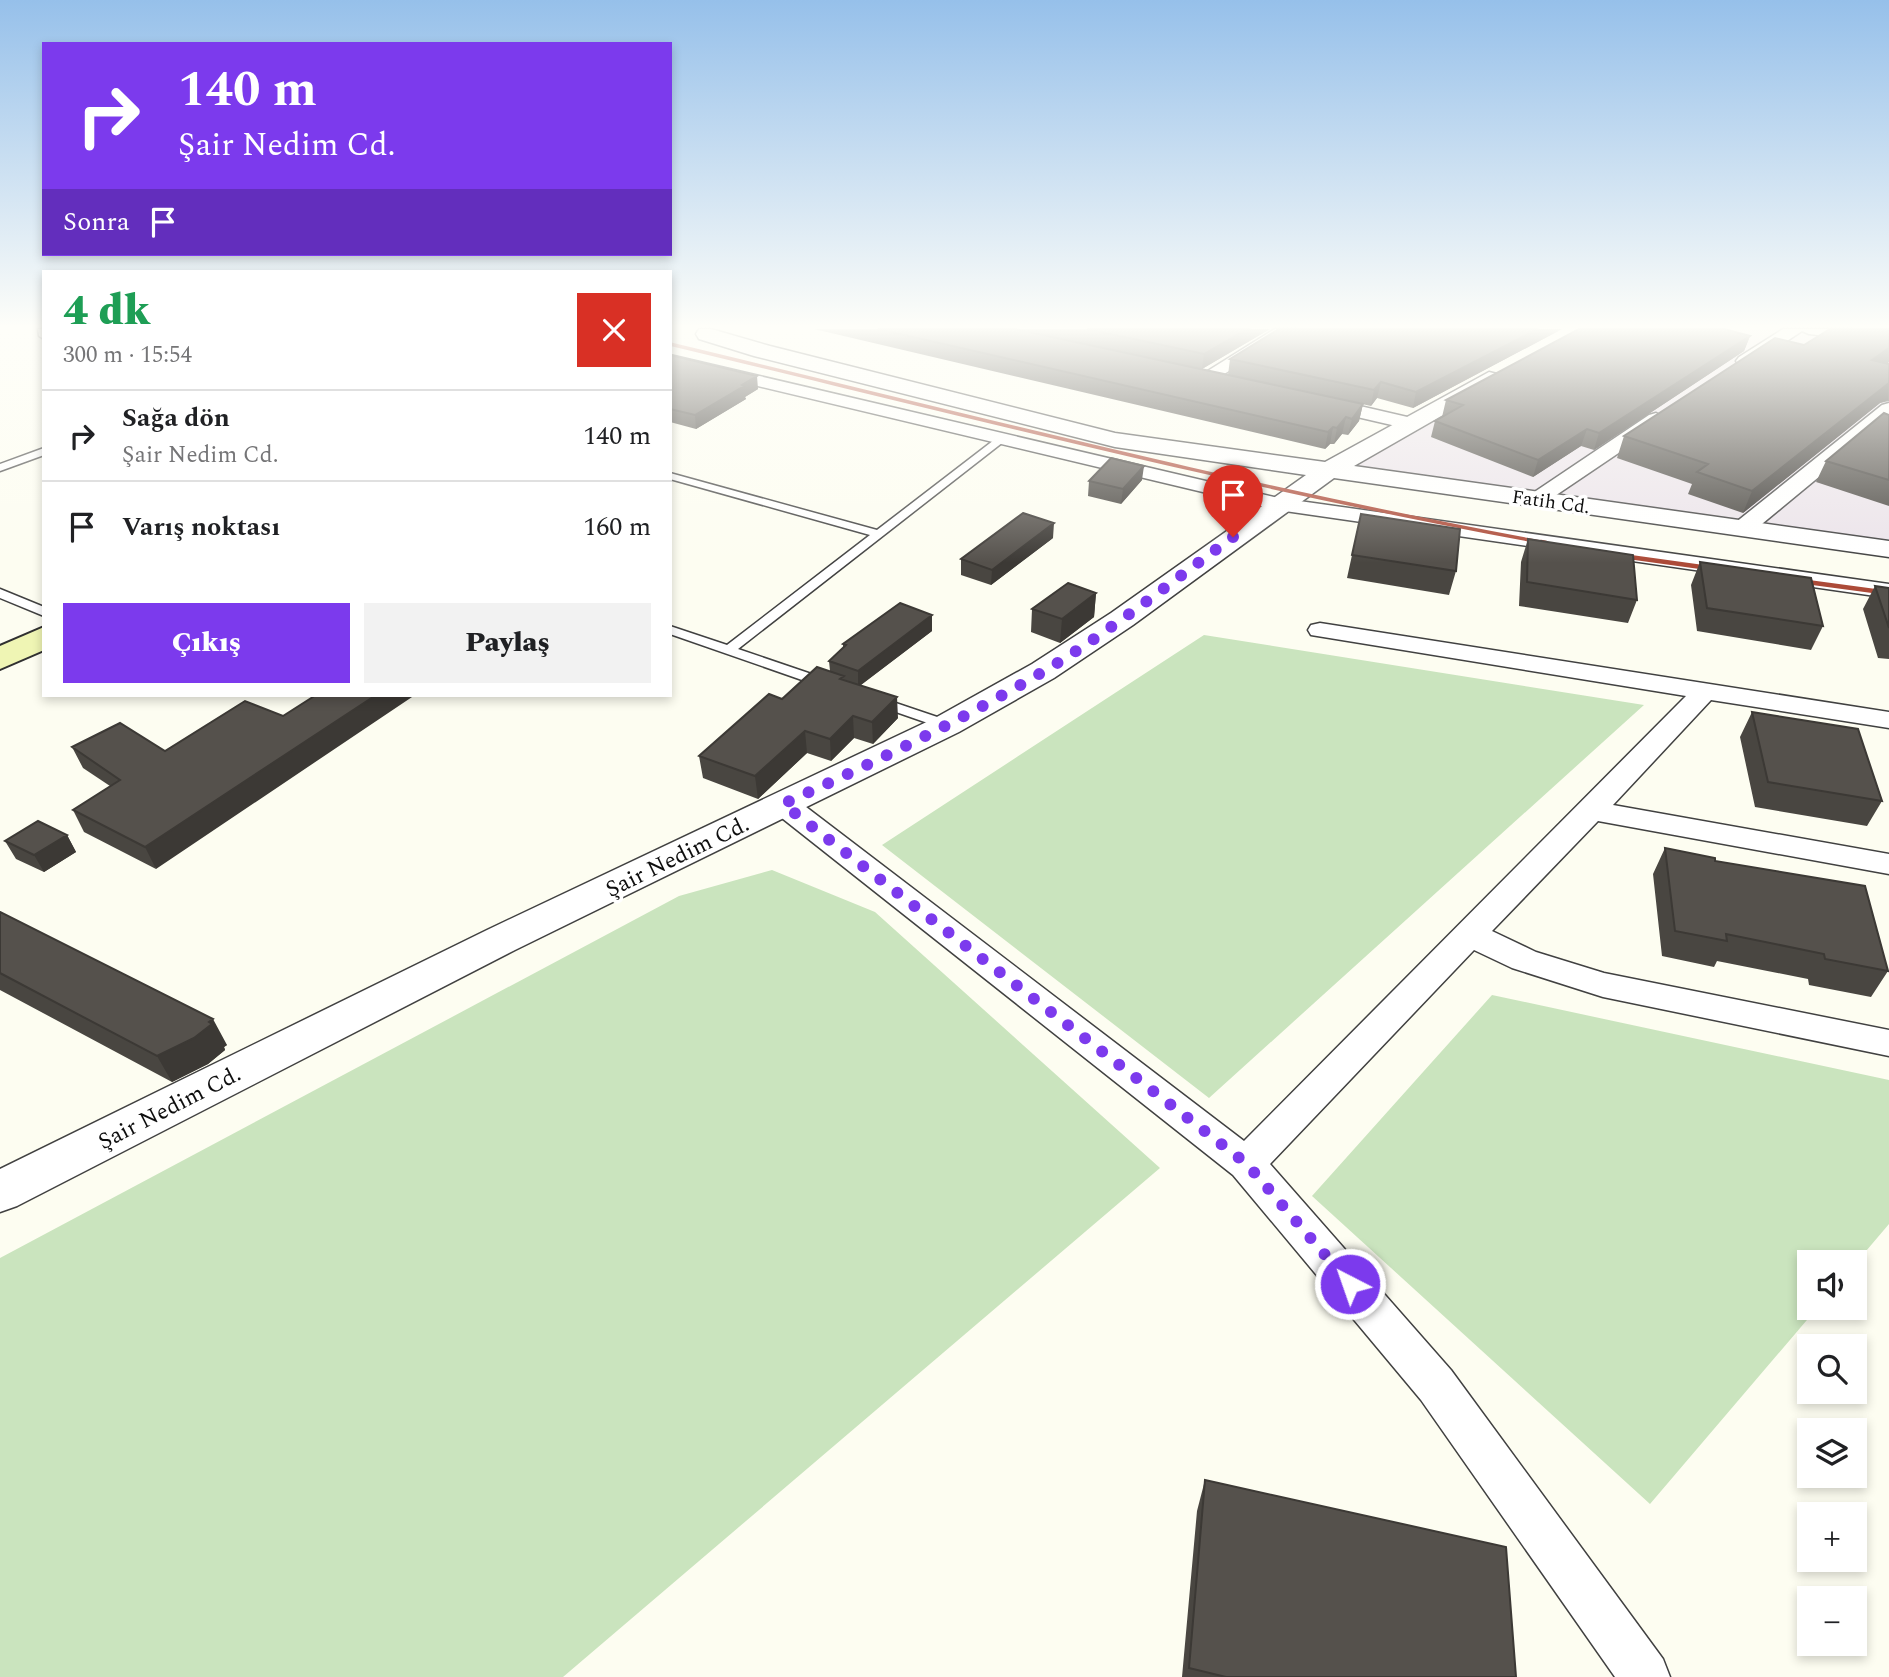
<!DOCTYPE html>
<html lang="tr">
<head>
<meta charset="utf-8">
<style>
  :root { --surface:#fff; --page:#f2f2f2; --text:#202124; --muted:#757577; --line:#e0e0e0; --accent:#7c3aed }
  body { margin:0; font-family:Spectral,serif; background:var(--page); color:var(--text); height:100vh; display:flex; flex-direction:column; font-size:26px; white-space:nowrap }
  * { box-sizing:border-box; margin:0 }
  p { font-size:23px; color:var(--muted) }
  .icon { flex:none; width:38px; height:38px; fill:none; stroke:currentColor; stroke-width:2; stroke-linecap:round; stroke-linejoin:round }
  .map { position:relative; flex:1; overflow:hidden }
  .drawer { position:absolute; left:42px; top:270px; width:630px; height:427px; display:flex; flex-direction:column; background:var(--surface); border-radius:0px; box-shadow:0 4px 10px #0003 }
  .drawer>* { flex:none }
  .top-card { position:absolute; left:42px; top:42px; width:630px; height:214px; border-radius:0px; box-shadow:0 4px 10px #0003; background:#7c3aed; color:#fff; overflow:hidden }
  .fabs { position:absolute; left:1797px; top:1250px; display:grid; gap:14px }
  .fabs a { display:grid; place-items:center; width:70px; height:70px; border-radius:0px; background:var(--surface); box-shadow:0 4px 10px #0003; font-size:35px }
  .pin { position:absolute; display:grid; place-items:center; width:60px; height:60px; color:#fff; margin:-72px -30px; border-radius:50% 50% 50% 0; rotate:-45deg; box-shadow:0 0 7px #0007 }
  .pin .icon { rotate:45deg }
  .me { position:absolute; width:77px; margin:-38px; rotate:319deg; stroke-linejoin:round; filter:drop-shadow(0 0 5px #0008) }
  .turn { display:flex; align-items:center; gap:24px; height:147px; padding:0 21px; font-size:32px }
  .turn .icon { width:91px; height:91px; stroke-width:2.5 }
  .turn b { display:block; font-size:49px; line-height:60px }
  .then { display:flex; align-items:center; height:66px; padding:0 21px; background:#0003; gap:14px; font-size:26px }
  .round { display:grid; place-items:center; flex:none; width:74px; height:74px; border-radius:0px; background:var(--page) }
  .overview { display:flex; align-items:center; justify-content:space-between; height:119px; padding:0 21px }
  h1 { font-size:42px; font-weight:800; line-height:52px; color:#1e9e55 }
  .primary-button { display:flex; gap:14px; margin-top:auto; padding:14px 21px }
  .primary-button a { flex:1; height:80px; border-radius:0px; background:var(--accent); color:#fff; font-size:28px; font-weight:800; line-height:80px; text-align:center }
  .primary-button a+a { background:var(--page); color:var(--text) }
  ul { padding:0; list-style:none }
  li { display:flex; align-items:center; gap:21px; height:91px; padding:0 21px; border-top:2px solid var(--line) }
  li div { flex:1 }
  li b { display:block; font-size:26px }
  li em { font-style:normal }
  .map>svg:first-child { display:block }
  .industrial { fill:#ebe3ea }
  .green { fill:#cae4be }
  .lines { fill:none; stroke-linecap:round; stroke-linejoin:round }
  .service-casing { stroke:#414141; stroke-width:3 }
  .minor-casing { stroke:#414141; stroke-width:3 }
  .tertiary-casing { stroke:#414141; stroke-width:3 }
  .secondary-casing { stroke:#303030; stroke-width:4 }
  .service { fill:#fff; fill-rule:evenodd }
  .minor { fill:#fff; fill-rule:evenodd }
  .tertiary { fill:#fff; fill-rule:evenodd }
  .secondary { fill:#eff5b4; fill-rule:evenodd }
  .rail-far1 { stroke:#ac4a38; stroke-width:3.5 }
  .rail { stroke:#ac4a38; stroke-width:4.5 }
  .wall { fill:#494641 }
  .shaded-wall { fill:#3c3935 }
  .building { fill:#55514c; stroke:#3c3935; stroke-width:2 }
  .route { stroke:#7c3aed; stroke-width:12; stroke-dasharray:0 21.6 }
  .labels { text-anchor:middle; stroke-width:7; stroke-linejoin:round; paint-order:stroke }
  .far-street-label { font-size:19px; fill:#0e0e0e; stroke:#fff }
  .street-label { font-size:23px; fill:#0e0e0e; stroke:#fff }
</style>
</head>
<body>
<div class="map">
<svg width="1889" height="1677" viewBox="0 0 1889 1677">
  <rect width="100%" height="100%" fill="#fdfdf1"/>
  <path class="industrial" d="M1579,329H1809L1845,333L1889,329V549L1329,470Z"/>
  <path class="green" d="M1204,635L1644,705L1209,1098L882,845Z
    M772,870L875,912L1160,1168L563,1677H0V1258L679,896Z
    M1492,995L1889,1080V1224L1855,1264V1262H1810V1307H1818L1650,1504L1312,1196Z"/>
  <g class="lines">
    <g class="service-casing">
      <path id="service" d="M38,329H44V339L39,336Z
        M998,437L1007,439L738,649L832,681L834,684L832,687H822L670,634V626L727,645L870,535L670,479V473L877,530Z
        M44,448V455L0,471V464Z
        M0,589L44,607V616L0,598Z
        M878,697L952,722L954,725L947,729L942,728L873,704L871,701L873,698Z"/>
    </g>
    <g class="minor-casing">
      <path id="minor" d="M1275,329H1296L1213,381H1201L1198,377Z
        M1783,329H1852L1889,333V343L1809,334L1802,331L1751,365H1739L1736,361L1739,357Z
        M670,355L1278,498L1889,584V598L1278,510L670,365Z
        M1321,397L1416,419L1419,423L1409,429L1314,407L1312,403L1314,399Z
        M1889,403V419L1751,533H1735L1732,528L1735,523L1882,405Z
        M1656,413L1666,419L1663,423L1543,504H1527L1524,499L1649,415Z
        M1320,623L1889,712V728L1711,700L1613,805L1889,854V874L1598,821L1492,931L1536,952L1604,973L1889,1030V1056L1603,997L1512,968L1474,950L1270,1164L1451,1370L1663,1659L1670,1677H1615L1421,1400L1233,1175L773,811L769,804L773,797L783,795L793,797L1244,1141L1686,696L1311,635L1308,630L1311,625Z"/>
    </g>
    <g class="tertiary-casing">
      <path id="tertiary" d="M699,329H711L770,346L1115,433L1325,462L1489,372L1497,374L1500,379L1497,384L1354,466L1889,541V557L1334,478L1133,625L1054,678L959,732L515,950L17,1206L0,1212V1169L487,930L935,718L1032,664L1111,613L1306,475L1115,447L754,356L699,339L696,334Z"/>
    </g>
    <g class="secondary-casing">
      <path id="secondary" d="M44,627V650L0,669V646Z"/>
    </g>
    <use href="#service" class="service"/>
    <use href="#minor" class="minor"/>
    <use href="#tertiary" class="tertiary"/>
    <use href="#secondary" class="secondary"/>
    <path class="rail-far1" d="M670,344C961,414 1251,489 1546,543"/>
    <path class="rail" d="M1541,542L1546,543
      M1615,555L1716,569
      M1792,580L1889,593"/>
  </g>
  <path class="wall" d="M814,329H1270L1202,369L1363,404L1359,421L1348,435L1342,434L1334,444H1330L1325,449Z
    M1562,329L1413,408L1377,398L1371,406L1228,375L1230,359Z
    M1889,329V362L1886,364H1889V401L1880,403L1743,513L1688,494L1692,484L1617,458L1624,436L1804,345Z
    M1750,336L1744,351L1594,450L1581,446L1533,477L1431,437L1435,421L1442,417L1446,400Z
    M670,355L758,389L745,397L746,399L696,429L670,422Z
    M1889,415V506L1816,482L1826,461Z
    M1142,480L1121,504L1088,496L1089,481Z
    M1361,514L1456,571L1449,595L1347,578Z
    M1053,538L991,585L961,575V559Z
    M1528,539L1637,600L1628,623L1519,606L1521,562Z
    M1700,562L1823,626L1811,650L1697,631L1691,585Z
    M1875,586L1889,588V659L1878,658L1863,609Z
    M1096,593L1094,617L1060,643L1031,632L1032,609Z
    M932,631L861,685L898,718L873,744L854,738L831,761L807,753L758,799L703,778L699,756L782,699L830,671L829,661L843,648V644Z
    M1752,712L1882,801L1867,826L1755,807L1740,737Z
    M120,723L156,869L84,832L73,810L110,786L83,768L72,747Z
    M67,835L76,852L44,872L16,859L5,841Z
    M1665,848L1715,861L1888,971L1871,997L1809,985L1808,979L1717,961L1714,967L1662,956L1653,874Z
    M0,912L227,1045L224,1047L225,1050L208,1064L172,1082L0,990Z
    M1205,1480L1516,1677H1182L1197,1511Z"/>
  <path class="shaded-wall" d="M1247,329H1270L1202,369L1204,354Z
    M1538,329H1562L1413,408L1416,392Z
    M1750,336L1744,351L1594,450L1599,433Z
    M1889,348V362L1863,380L1872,360Z
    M757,376L758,389L745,397L746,399L696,429L695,415Z
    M1381,382L1377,398L1371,406L1374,390Z
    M1889,383L1888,400L1880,403L1743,513L1752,491Z
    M1363,404L1359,421L1348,435L1352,419Z
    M1346,417L1342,434L1334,444L1337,428Z
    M1333,427L1330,444L1325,449L1328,432Z
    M1587,429L1581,446L1533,477L1538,460Z
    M1144,466L1142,480L1121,504L1123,489Z
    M1054,523L1053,538L991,585L992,570Z
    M1096,593L1094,617L1060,643L1062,619Z
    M932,615V631L858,687V671Z
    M376,695H415L156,869L145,847Z
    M897,697L898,718L873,744L872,722Z
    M853,716L854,738L831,761L830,739Z
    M805,731L807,753L758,799L755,776Z
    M67,835L76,852L44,872L34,855Z
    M213,1019L227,1045L224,1047L225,1050L208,1064L172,1082L157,1056Z"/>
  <path class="building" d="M878,329H1015L1363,404L1352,419L1346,417L1337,428L1333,427L1328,432Z
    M1087,329H1247L1204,354Z
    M1279,329H1538L1416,392L1381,382L1374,390L1230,359Z
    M1579,329H1724L1750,336L1599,433L1587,429L1538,460L1435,421L1463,405L1446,400Z
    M1830,329H1889V348L1872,360L1889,364V383L1752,491L1697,472L1708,464L1624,436L1775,338L1804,345Z
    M670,355L757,376L742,385L744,386L695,415L670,409Z
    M1884,413L1889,415V480L1826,461Z
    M1111,458L1144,466L1123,489L1089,481Z
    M1023,513L1054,523L992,570L961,559Z
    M1361,514L1460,529L1456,571L1352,555Z
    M1528,539L1633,555L1637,600L1527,582Z
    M1700,562L1811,578L1823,626L1707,608Z
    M1068,583L1096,593L1062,619L1032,609Z
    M1875,586L1889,588V628Z
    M900,603L932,615L858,671L829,661L846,645L843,644Z
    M817,667L844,676L840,679L897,697L872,722L853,716L830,739L805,731L755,776L699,756L769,694L782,699Z
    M316,695H376L145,847L73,810L120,780L72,747L120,723L165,751L245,701L283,716Z
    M1752,712L1858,729L1882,801L1768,782Z
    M38,821L67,835L34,855L5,841Z
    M1665,848L1715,858V861L1865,886L1888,971L1825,959L1824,954L1726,934L1727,941L1675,931Z
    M0,912L213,1019L209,1022L212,1024L194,1038L157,1056L0,973Z
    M1205,1480L1506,1547L1516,1677H1226L1189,1668Z"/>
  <linearGradient id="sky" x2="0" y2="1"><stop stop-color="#96c0ea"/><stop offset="0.58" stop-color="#fefef9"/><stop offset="1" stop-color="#fefef9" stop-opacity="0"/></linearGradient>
  <rect width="1889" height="563" fill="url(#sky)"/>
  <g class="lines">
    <path class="route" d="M1233,537C1170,583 1108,633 1041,673C958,722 871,764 783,804L1247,1164L1350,1284"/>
  </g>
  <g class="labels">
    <g class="far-street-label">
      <text transform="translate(1551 501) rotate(8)" y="7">Fatih Cd.</text>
    </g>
    <g class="street-label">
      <text transform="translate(677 856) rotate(-26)" y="8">Şair Nedim Cd.</text>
      <text transform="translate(169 1107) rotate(-27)" y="8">Şair Nedim Cd.</text>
    </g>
  </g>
</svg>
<div class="fabs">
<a><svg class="icon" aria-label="sound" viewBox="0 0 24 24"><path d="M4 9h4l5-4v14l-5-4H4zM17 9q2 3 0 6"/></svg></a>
<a><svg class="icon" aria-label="search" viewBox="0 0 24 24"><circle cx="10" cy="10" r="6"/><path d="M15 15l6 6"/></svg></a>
<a><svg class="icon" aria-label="layers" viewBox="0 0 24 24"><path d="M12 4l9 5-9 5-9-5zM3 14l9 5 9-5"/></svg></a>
<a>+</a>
<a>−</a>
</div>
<div class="pin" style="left:1233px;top:537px;background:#d93025"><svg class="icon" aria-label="arrive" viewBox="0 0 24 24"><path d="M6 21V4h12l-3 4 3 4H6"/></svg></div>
<svg class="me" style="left:1350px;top:1284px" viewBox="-20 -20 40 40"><circle r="17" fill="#7c3aed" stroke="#fff" stroke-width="3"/><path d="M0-11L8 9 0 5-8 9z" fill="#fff"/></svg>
<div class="top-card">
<div class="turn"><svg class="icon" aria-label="right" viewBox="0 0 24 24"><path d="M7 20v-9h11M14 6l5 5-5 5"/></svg><div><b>140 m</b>Şair Nedim Cd.</div></div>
<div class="then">Sonra<svg class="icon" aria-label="arrive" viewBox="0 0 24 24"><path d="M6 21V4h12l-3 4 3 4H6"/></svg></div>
</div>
<section class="drawer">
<div class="overview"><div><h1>4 dk</h1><p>300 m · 15:54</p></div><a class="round" style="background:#d93025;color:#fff"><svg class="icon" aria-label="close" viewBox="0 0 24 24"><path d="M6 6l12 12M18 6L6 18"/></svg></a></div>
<ul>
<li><svg class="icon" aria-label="right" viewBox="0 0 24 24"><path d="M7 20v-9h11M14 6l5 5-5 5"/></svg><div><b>Sağa dön</b><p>Şair Nedim Cd.</p></div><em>140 m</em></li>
<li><svg class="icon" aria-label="arrive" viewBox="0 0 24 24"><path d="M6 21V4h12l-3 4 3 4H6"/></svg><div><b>Varış noktası</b></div><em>160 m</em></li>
</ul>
<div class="primary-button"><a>Çıkış</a><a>Paylaş</a></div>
</section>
</div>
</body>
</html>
